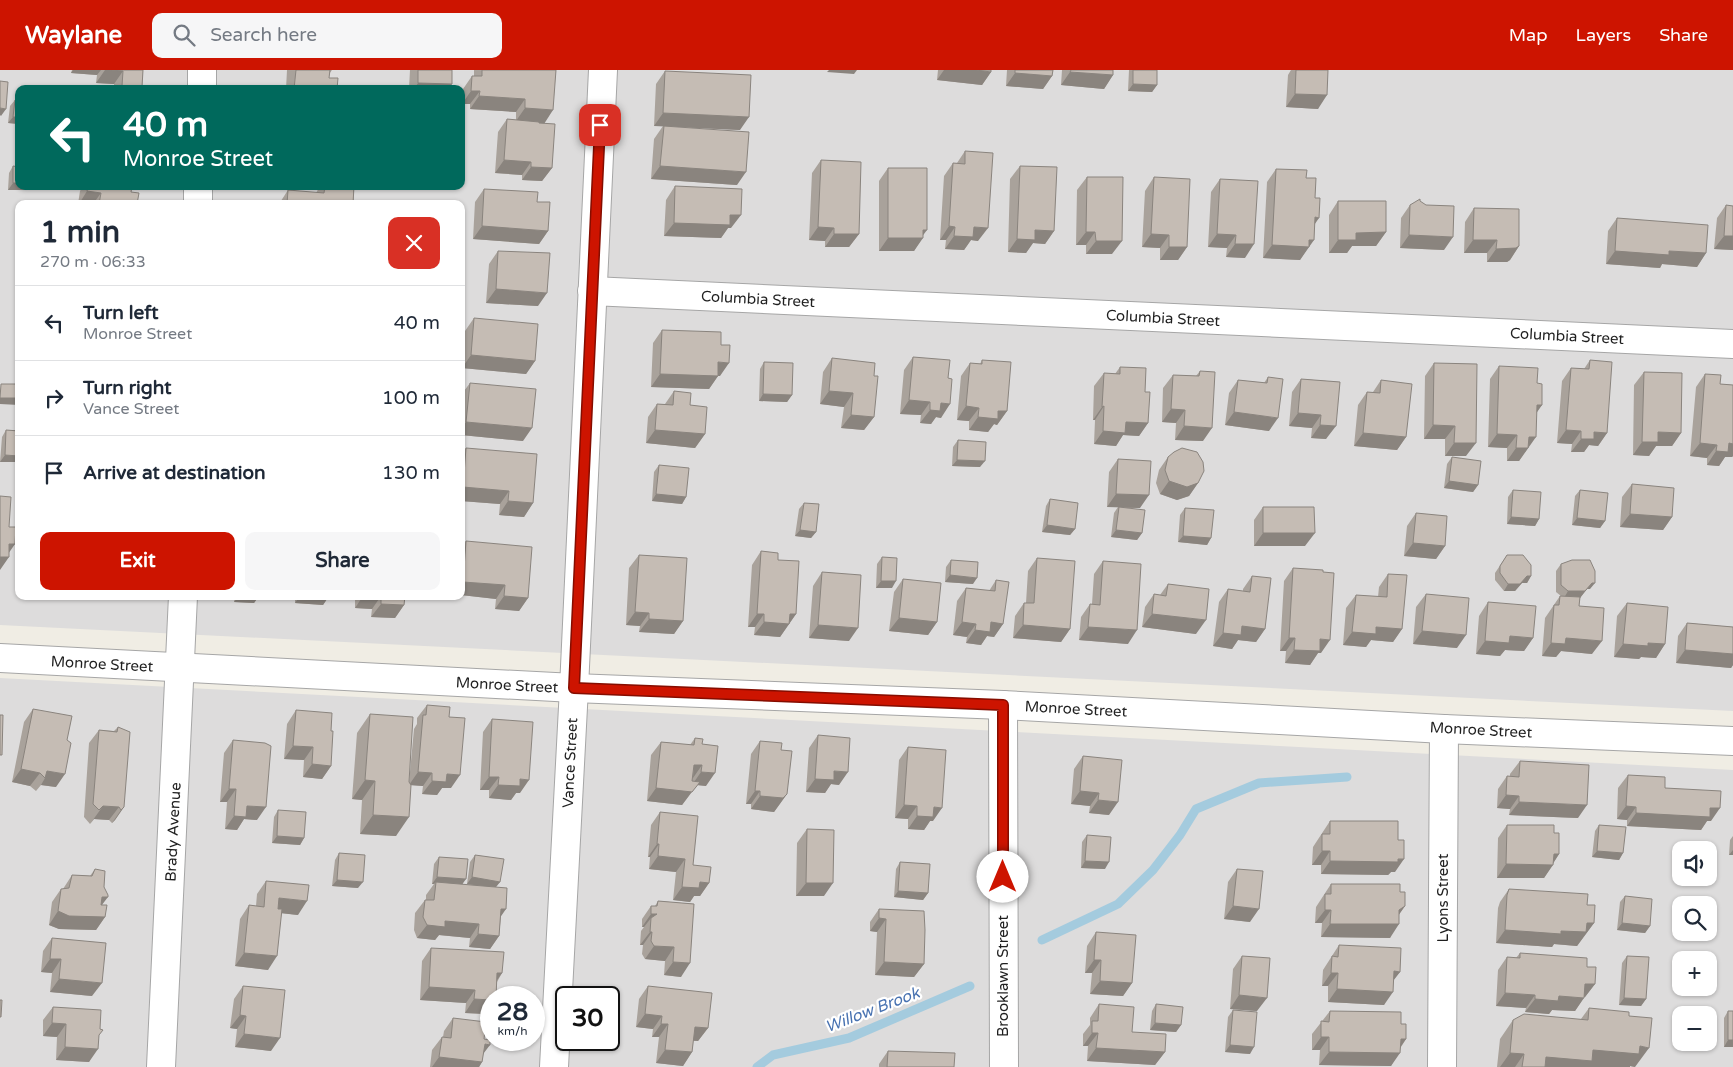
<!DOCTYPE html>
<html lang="en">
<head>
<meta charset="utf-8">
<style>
  :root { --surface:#fff; --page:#f6f6f7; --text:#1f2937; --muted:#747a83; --line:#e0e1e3; --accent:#cd1400 }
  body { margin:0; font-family:"Varela Round",sans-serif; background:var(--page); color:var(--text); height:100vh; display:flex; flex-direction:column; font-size:19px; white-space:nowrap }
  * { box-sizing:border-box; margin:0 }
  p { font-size:16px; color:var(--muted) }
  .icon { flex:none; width:28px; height:28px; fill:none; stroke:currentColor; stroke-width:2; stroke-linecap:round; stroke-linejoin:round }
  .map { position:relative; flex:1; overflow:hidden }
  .sheet { position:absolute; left:15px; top:130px; width:450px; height:400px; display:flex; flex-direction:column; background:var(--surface); border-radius:10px; box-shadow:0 1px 4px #0004 }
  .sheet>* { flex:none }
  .hud { position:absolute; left:15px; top:15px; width:450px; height:105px; border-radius:10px; box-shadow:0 1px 4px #0004; background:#00695c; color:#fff; overflow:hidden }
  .fabs { position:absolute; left:1672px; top:771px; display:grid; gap:10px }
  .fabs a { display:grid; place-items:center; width:45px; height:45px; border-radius:10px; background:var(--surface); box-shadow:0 1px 4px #0004; font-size:25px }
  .speed { position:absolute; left:480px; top:916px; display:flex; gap:10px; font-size:25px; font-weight:700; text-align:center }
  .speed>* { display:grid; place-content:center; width:65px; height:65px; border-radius:50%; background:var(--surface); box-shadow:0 1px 4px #0004; line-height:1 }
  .speed small { font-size:12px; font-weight:400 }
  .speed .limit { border:2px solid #111; border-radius:8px; background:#fff; color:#111 }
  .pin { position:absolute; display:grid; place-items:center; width:42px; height:42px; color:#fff; margin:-21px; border-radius:10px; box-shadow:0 2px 8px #0006 }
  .me { position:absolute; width:55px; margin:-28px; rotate:0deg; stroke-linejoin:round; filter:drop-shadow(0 0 4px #0008) }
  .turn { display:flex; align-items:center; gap:18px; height:105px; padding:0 25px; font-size:22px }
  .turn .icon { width:65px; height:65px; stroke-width:2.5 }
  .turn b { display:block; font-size:35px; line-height:42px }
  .round { display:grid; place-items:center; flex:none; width:52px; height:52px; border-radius:10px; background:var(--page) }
  .summary { display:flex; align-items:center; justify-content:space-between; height:85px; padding:0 25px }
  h1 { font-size:30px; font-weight:700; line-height:38px }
  .primary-button { display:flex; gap:10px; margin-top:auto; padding:10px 25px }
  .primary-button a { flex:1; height:58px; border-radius:10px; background:var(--accent); color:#fff; font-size:20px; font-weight:700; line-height:58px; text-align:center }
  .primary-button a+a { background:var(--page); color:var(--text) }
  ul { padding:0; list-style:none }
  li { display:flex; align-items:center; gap:15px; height:75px; padding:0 25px; border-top:1px solid var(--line) }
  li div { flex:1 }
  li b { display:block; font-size:19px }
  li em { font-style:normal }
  header { display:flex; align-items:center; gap:30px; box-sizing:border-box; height:70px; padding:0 25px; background:var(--accent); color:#fff }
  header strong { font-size:24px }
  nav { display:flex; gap:28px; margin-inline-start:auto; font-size:18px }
  .search { width:350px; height:45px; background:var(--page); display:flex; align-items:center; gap:12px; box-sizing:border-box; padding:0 18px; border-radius:10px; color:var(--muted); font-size:19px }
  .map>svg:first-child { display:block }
  .residential { fill:#dddcdc; fill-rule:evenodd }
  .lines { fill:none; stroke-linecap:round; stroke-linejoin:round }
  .stream { stroke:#a4cbde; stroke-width:9 }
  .minor-casing { stroke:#a6a6a6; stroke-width:30 }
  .tertiary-casing { stroke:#a6a6a6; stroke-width:30 }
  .minor { stroke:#fff; stroke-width:28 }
  .tertiary { stroke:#fff; stroke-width:28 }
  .wall { fill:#a9a29b }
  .shaded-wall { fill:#8a847e }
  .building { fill:#c5bcb4; stroke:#8a847e }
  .route-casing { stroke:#850d00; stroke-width:12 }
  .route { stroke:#cd1400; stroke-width:9 }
  .labels { text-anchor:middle; stroke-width:4.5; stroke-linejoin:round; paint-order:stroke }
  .street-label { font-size:15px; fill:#1f1f1f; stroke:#fff }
  .water-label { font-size:16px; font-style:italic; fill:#4872b1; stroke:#fff }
</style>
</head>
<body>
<header>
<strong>Waylane</strong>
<div class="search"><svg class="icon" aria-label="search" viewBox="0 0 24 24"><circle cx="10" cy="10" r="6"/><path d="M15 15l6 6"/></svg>Search here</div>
<nav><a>Map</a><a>Layers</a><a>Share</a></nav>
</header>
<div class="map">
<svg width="1733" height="997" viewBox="0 0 1733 997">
  <rect width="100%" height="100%" fill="#f0ede4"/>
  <path class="residential" d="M0,0H1733V641L0,555ZM19,19H461V116H19ZM19,134H461V526H19Z
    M0,608L1733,700V997H0ZM1681,780H1709V808H1681ZM1681,835H1709V862H1681ZM1681,890H1709V918H1681ZM491,928H534V970H491ZM566,928H609V970H566ZM1681,945H1709V972H1681Z"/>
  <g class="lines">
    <path class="stream" d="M1042,870L1118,834L1153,800L1180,765L1196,739L1259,713L1347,707
      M757,997L773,985L849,968L970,916"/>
    <g class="minor-casing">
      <path id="minor" d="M202,19V0
        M198,134V116
        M592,221L1733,274
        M1003,635L1004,997
        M161,997L183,526
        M554,997L574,618L603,0
        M1442,997L1444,659"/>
    </g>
    <g class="tertiary-casing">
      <path id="tertiary" d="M0,588L574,618L1003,635L1444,659L1733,671"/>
    </g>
    <use href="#minor" class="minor"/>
    <use href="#tertiary" class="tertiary"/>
  </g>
  <path class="wall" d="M72,0H143L142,17L140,19H114V14L96,13L97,5L71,3Z
    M287,0H332L329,4V8L337,19H286Z
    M410,0H452L449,19H409Z
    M474,0H556L544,54L552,98L542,111L522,110V105L495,103L498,62L507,49L516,50V42L470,39V34H462L463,19L472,6H474Z
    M938,0H991V2L982,15L937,10Z
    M1007,0H1053L1052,6L1043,19L1006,16Z
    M1062,0H1113V5L1104,19L1061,15Z
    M1129,0H1157V15L1152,22L1128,21Z
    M1291,0H1328L1318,39L1286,37L1288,5Z
    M665,1L740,60L678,57L737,115L651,109L654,69L663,56H654L656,14Z
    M15,30H19V54L8,53L10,36Z
    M965,81L978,171L971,170L964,180L945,179L946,170H940L944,106L953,93H957Z
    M821,90L859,164L849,177H825V171L809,170L812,103Z
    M13,96L19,116H36L33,120H8L9,103Z
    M1020,96L1054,161L1045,174L1033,173L1026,183L1008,182L1010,109Z
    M888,98L923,166L914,181H879V111Z
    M1276,99L1306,108L1314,155L1309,176L1300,190L1263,188L1267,112Z
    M1087,107L1112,184H1086V175H1076L1077,120Z
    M1154,107L1187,177L1178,190H1160V178L1142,177L1145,121Z
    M1220,109L1245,188L1226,187L1227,178L1208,177L1211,122Z
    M83,116H132L131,122L137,134H78L80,121Z
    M320,116H354L353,134H279L288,120L316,123Z
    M675,116L731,158H728L721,168L664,166L666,130Z
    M484,119L548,161L539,174L473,169L475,132Z
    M1338,131L1386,162L1376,176H1352L1347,183H1329V145Z
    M1420,131L1444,180L1400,178L1401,148L1410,135Z
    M1726,135L1733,136V180L1714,179L1717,148Z
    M1474,138L1519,176L1510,190L1507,192H1487V183H1464L1465,152Z
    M1617,148L1706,183L1697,197L1662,194L1660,198L1606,194L1608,161Z
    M498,181L538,236L486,233L489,194Z
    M474,248L535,291L526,304L462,298L465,261Z
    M662,260L720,306H718L709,319L651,317L653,273Z
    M913,287L948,308L941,348L936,347L931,354L920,353L921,345L900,344L904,300Z
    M832,288L874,347L864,360L841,358L844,337L820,334L823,302Z
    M982,290L1007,341L997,355L994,354L988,362L969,360V351L957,350L961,306L970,293L980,294Z
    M1590,290L1607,363L1598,376L1589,375L1584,382H1571L1572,374L1557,373L1562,311L1571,298L1584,299Z
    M764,292L792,325L787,332L759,331L760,299Z
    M1434,293L1466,386H1445V369H1424L1425,306Z
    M1499,296L1537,313L1542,335L1536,342L1528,378L1519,391H1507V378L1488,377L1490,309Z
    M1120,297L1145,322L1148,353L1139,366L1123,365L1116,376L1094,374L1095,350H1093L1094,316L1104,303L1115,304Z
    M1200,301L1203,371L1175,370L1176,353L1162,352L1163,318L1173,305L1196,306Z
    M1644,302L1681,363L1672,376H1656L1649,386L1633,385L1634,315Z
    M1705,304L1720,314L1733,315V386L1732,387H1725L1719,396L1707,395V388L1690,386L1696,317Z
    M1268,307L1269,361L1225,355L1229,323L1238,310L1264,313Z
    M1301,309L1340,312L1326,369L1311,368L1312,358L1289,356L1292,322Z
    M1381,310L1406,367L1397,380L1354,376L1358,335L1367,322H1373Z
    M470,313L523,371L461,365V325Z
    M674,321L690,335L705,364L695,378L646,373L648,347L657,334H665Z
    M6,360L19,361V392H0L2,367Z
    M958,370L980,397L952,396L953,377Z
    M466,378L533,433L524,447L499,445L500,434L461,431V384Z
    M1168,387L1198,413L1189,426L1177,430L1160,424L1156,413L1159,400Z
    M1452,387L1478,415L1473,422L1444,418L1447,394Z
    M1118,389L1140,438H1127L1142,463L1137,470L1111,467L1114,443L1118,437H1107L1109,402Z
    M659,395L686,427L682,434L652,431L654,402Z
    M1632,414L1672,447L1663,460L1620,457L1622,427Z
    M1513,420L1539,449L1535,456L1507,454L1508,427Z
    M1580,420L1605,451L1600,458L1572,455L1575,426Z
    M1050,429L1075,459L1070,465L1042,462L1046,436Z
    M804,433L816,462L811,468L795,466L799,439Z
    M1263,437L1305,476H1254V450Z
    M1185,438L1211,468L1207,475L1178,472L1180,445Z
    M1416,443L1445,476L1436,489L1404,486L1407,456Z
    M466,471L528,528L519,541L495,539L496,529L461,525V478Z
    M761,481L778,490L796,544L780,567L754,565L755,557H748L752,495Z
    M639,485L683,551L674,564L639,562L640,556L626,555L629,498Z
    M1507,485L1531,506L1527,513H1522L1515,521H1504L1495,510V503Z
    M882,487L892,518H876L877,494Z
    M1037,488L1070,559L1061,572L1013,568L1015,546L1024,533H1026L1028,501Z
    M951,490L973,514L945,512L946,497Z
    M1103,491L1128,574L1079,570L1081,547L1090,534H1092L1094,504Z
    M1561,494L1590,519H1587L1580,528L1579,536L1592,584L1561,581L1556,587L1542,586L1545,548L1560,526H1561L1556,522V501Z
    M1293,498L1321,583H1318L1310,595L1285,593L1286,581H1280L1284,511Z
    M822,502L849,571L809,568L813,516Z
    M1388,504L1402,559L1393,572L1371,570L1366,577L1343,575L1346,538L1356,525L1378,527L1379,517Z
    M1252,506L1265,559L1256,572L1238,570L1232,579L1213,576L1219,532L1228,519L1243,521V519Z
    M903,509L937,552L928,565L889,561L894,522Z
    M996,510L1003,554L994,567L987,566L981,575L966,573L967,567L953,565L957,531L966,518L989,521Z
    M1168,514L1196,564L1142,557L1145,537L1154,524L1160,525Z
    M1426,524L1457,578L1413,574L1416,537Z
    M235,526H259L254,533L234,532Z
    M295,526H329L323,535L295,533Z
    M355,526H405L404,535L395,548L371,547L372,539L355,538Z
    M1488,532L1533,568L1524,581L1505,580L1500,586L1476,584L1479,546Z
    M1627,533L1665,574L1656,588L1641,587L1639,589L1614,587L1617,546Z
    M1687,553L1733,557V595L1731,598L1676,593L1678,566Z
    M427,635L449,647L451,718H442L437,725L422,724L423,716L411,715L396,766L360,764L362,730L352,729L357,663L370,644L409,713L414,659L417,654V648Z
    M33,639L56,717L41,715L36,721L30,716L12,712L24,652Z
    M296,640L331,661V696L322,709L303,707L304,690L284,689L287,654Z
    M492,649L520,723H516L511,730L489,728V720H480L483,662Z
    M118,657L124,737L115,750L112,753L109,750L94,749L90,754L84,747L89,673L99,660L114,661Z
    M818,665L839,715L831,714L825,723L806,722L809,678Z
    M695,668L702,674L706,716L697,715L682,735L647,731L651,685L661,672L690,675Z
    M233,670L257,750L244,749L237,760L225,759L227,732H220L224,683Z
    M760,671L781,680L787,724L774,742L751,739V734H746L751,684Z
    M908,677L933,751H930L924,760L908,759V749L895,748L899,690Z
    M1083,686L1109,745L1089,743L1090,736L1071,734L1074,699Z
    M1520,691L1578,748L1509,745L1510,739L1497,738L1498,719L1507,706H1510V704Z
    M1628,705L1665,718L1711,751H1707L1701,760L1627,756V750L1617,749L1618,718Z
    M278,740L304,768L300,775L272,773L274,747Z
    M660,742L693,795L709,813L700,826H694L690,832L673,830L676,802L649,799L650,787H648L651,755Z
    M1330,751L1395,802H1391L1388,805L1321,804V795H1312L1313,777Z
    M1507,755L1554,763L1559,784L1544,808H1497L1498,768Z
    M1599,755L1623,783L1619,790L1592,787L1595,761Z
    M807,759L824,826H796L797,773Z
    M1087,765L1105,799L1081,798L1082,772Z
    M1733,766V785H1729L1730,770Z
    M339,783L358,818L332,816L335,790Z
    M475,785L500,812L496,817L501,846L499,866L490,879L469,877L470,868L439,865L435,870L417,868L414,860L415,843L425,830H426V825L434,814H432L434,794L439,787L463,814L477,815L467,814L470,792Z
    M900,792L928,823L923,830L894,827L896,799Z
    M95,799L105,847L96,860L59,859L49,855L52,832L61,819H63L72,805L90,806Z
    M1237,799L1250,852L1224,849L1228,812Z
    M266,811L298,845L282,843L268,900L235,896L240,849L249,835L256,836L257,824Z
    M1331,814L1400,822L1405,836L1399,844L1390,868L1321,867L1322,853H1315L1316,837Z
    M1509,819L1587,835L1594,853L1577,876L1554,874L1552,877L1496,873L1498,838L1500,832Z
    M1625,826L1650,856L1645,863L1617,860L1620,832Z
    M658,831L694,834L681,907L664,905L665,891L645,889L642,884L643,875H640L641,861L644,857H642V849L651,836H655Z
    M879,839L924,894L914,907L875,905L877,862L870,861V852Z
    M1096,862L1132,913L1123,926L1090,924L1092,903H1085L1087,876Z
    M52,868L92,926L50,922L52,903L41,902L43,881Z
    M1339,875L1400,902L1393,910L1384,935L1328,932V916H1322L1323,900Z
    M431,878L502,903L497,912L491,928V937L486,944L465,943L466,933L420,930L422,891Z
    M1520,883L1587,897L1595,914L1585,927H1584L1575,941L1552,940L1549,944L1525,942L1526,938L1496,936L1498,900L1507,887L1516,888Z
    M1242,886L1257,941L1230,939L1233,899Z
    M1627,886L1646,929L1641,936L1619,935L1622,893Z
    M243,916L271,981L235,977L237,959L230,958L234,929Z
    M648,916L708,958L698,971H693L692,982L683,996L656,993L659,967H652L653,959L636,957L639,929Z
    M1099,934L1132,962L1165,982L1155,995L1087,991L1088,976H1083V964L1090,955V948Z
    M1156,934L1181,955L1176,962L1150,960L1152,941Z
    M53,937L99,966L89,992L56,990L57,967L43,966V950Z
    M1589,938L1629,946L1635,997L1630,996V997H1497L1500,969L1513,950L1581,949Z
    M1233,940L1250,984L1225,982L1228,947Z
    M1330,941L1401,954L1406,969L1401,977L1391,996L1319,995L1320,980H1312V964Z
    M1728,941H1733V977H1724V948Z
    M453,948L484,969L482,992L479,997H430L432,980L442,967H443L444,961Z
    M888,981L954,997H879V994Z"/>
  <path class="shaded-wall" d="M73,0H101L97,5L71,3Z
    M105,0H111L123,1L114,14L96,13Z
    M829,0H857L854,4L827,2Z
    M944,0H976L991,2L982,15L937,10Z
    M1070,2L1113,5L1104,19L1061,15Z
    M1015,3L1052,6L1043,19L1006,16Z
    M418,13L452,14L449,19H414Z
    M1133,14L1157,15L1152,22L1128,21Z
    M122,16L142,17L140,19H120Z
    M471,21H480L470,34H462Z
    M1295,24L1327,25L1318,39L1286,37Z
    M479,26L525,29L516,42L470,39Z
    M0,38L6,39L1,46L0,45Z
    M525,38L553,40L544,54L516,51Z
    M663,43L749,47L740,60L654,56Z
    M13,47H19V54L8,53Z
    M504,90L531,92L522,105L495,103Z
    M660,96L746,102L737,115L651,109Z
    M531,97L552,98L542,111L522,110Z
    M13,113H19V116H36L33,120H8Z
    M87,121L101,123L93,134H79Z
    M730,145H741L731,158H728L721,168L664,166L674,153Z
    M1315,147L1319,148L1310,161Z
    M482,156L548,161L539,174L473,169Z
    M949,156L955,157L946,170H940Z
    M818,157L834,158L825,171L809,170Z
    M974,157L988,158L978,171L971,170L964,180L945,179L954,166Z
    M923,160H927L921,168H923L914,181H879L888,168Z
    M1035,160L1054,161L1045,174L1033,173L1026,183L1008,182L1017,169Z
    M1086,162H1095L1086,175H1076Z
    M1386,162L1376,176H1352L1347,183H1329L1338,170L1356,163Z
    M834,164H859L849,177H825Z
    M1151,164L1169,165L1160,178L1142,177Z
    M1217,164L1236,165L1227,178L1208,177Z
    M1409,165L1453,167L1444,180L1400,178Z
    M1724,166H1733V180L1714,179Z
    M1309,170H1314L1300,190L1263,188L1272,175Z
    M1473,170H1497L1487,183H1464Z
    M1096,171H1122L1112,184H1086Z
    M1235,174H1254L1245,188L1226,187Z
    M1519,176L1510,190L1507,192H1487L1496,179Z
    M1169,177H1187L1178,190H1160Z
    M1615,181H1669L1706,183L1697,197L1662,194L1660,198L1606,194Z
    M496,219L547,223L538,236L486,233Z
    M471,285L535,291L526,304L462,298Z
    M718,292L729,293L720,306H709Z
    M660,304L718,306L709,319L651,317Z
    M829,321L853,323L844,337L820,334Z
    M763,324L792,325L787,332L759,331Z
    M0,328H19V335L0,334Z
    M909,330L930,332L921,345L900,344Z
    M941,333L950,334L941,348L936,347L931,354L920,353L930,340Z
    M1537,335H1542L1533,348Z
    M966,336L979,338L969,351L957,350Z
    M1104,336L1095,350H1093L1102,337Z
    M1171,339L1185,340L1176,353L1162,352Z
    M998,341H1007L997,355L994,354L988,362L969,360L978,347Z
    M1234,342L1278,348L1269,361L1225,355Z
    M1298,343L1321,345L1312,358L1289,356Z
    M851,345L874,347L864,360L841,358Z
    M466,352L532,358L523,371L461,365V359Z
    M1126,352L1148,353L1139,366L1123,365L1116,376L1094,374L1103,361Z
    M1320,355L1336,356L1326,369L1311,368Z
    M1433,355L1455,356L1445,369H1424Z
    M1184,356L1212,358L1203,371L1175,370Z
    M655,360L705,364L695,378L646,373Z
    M1566,360L1581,361L1572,374L1557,373Z
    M1594,362L1607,363L1598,376L1589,375L1584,382H1571L1581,369Z
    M1658,362L1681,363L1672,376H1656L1649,386L1633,385L1642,372Z
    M1363,363L1406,367L1397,380L1354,376Z
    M1497,364L1517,365L1507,378L1488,377Z
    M1529,367H1536L1519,391H1507L1516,378Z
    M1454,373H1476L1466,386H1445Z
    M1700,373L1717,375L1707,388L1690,386Z
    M1729,373L1733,374V386L1732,387H1725L1719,396L1707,395L1716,381Z
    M5,385L19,386V392H0Z
    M957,390L985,391L980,397L952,396Z
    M1169,411L1198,413L1189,426L1177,430L1160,424Z
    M1449,411L1478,415L1473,422L1444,418Z
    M463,417L509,421L500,434L461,431V419Z
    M656,424L686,427L682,434L652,431Z
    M1116,424L1149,425L1140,438L1107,437Z
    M508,431L533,433L524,447L499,445Z
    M1630,444L1672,447L1663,460L1620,457Z
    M1511,447L1539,449L1535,456L1507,454Z
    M1577,448L1605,451L1600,458L1572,455Z
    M1047,455L1075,459L1070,465L1042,462Z
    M800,460L816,462L811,468L795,466Z
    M1116,460L1142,463L1137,470L1111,467Z
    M1263,463H1315L1305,476H1254Z
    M1183,466L1211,468L1207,475L1178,472Z
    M1413,473L1445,476L1436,489L1404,486Z
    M9,474H15L6,487H9L0,500V487Z
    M950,505L977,508L973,514L945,512Z
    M1527,506H1531L1527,513H1522L1515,521H1504L1508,514Z
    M881,511H896L892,518H876Z
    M463,512L505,515L496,529L461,525V513Z
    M1592,513H1595L1590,519H1587L1580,528H1564L1568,521Z
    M239,526H259L254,533L234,532Z
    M300,526H329L323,535L295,533Z
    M363,526H381L372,539L355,538Z
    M504,526L528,528L519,541L495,539Z
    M381,534L404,535L395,548L371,547Z
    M635,542L649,543L640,556L626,555Z
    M757,544H764L755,557H748Z
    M790,544H796L780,567L754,565L764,552Z
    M1152,544L1206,550L1196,564L1142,557Z
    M899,548L937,552L928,565L889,561Z
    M649,549L683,551L674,564L639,562Z
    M962,552L976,554L967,567L953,565Z
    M991,552L1003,554L994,567L987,566L981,575L966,573L975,560Z
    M818,555L858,558L849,571L809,568Z
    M1023,555L1070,559L1061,572L1013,568Z
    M1242,556L1265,559L1256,572L1238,570L1232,579L1213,576L1223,563Z
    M1088,557L1137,560L1128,574L1079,570Z
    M1376,557L1402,559L1393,572L1371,570L1366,577L1343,575L1352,562Z
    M1422,561L1466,565L1457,578L1413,574Z
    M1510,566L1533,568L1524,581L1505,580L1500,586L1476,584L1485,571Z
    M1289,568H1295L1286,581H1280Z
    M1566,568L1602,571L1592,584L1561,581L1556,587L1542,586L1551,573Z
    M1320,569L1330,570L1321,583H1318L1310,595L1285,593L1294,580Z
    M1648,573L1665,574L1656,588L1641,587L1639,589L1614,587L1623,574Z
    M1685,580L1733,584V595L1731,598L1676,593Z
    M293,676L313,677L304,690L284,689Z
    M312,694L331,696L322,709L303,707Z
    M694,695H702L693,708Z
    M21,699L40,703L30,716L12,712Z
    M47,701L65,704L56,717L41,715L45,708Z
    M834,701L848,702L839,715L831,714L825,723L806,722L815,709Z
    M418,702L432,703L423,716L409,715Z
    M701,702L715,703L706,716L697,715L682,735L647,731L656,718L692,715Z
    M447,704L460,705L451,718H442L437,725L422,724L432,711Z
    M489,707H499L489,720H480Z
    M520,709L529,710L520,723H516L511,730L489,728L498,715Z
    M365,710L375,711L362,730L352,729Z
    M229,719H236L227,732H220Z
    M755,721H760L751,734H746Z
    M1080,721L1099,723L1090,736L1071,734Z
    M787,724L774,742L751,739L760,726Z
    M1506,725L1519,726L1510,739L1497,738Z
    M1098,730L1118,732L1109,745L1089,743Z
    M1519,732L1587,735L1578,748L1509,745Z
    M904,735L917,736L908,749L895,748Z
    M103,736L119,737L109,750L94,749L90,754Z
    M247,736L266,737L257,750L244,749L237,760L225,759L234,746Z
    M1626,736L1636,737L1627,750L1617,749Z
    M124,737L115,750L112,753L121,740Z
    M934,737L942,738L933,751H930L924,760L908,759L917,746Z
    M1710,738H1720L1711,751H1707L1701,760L1627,756L1636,743Z
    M373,745L409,747L396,766L360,764Z
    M277,766L304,768L300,775L272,773Z
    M657,774H659L650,787H648Z
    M1733,780V785H1729Z
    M1322,781H1330L1321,795H1312Z
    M1597,781L1623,783L1619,790L1592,787Z
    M1554,784H1559L1552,795H1553L1544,808H1497L1506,794Z
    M658,786L685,789L676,802L649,799Z
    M1404,789L1395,802H1391L1388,805L1321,804L1330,791Z
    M1085,791L1109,792L1105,799L1081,798Z
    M437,807L466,809L461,816L436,812L434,814H432Z
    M472,807L500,812L495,818L467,814Z
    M337,810L363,812L358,818L332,816Z
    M700,812L709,813L700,826H694L690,832L673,830L682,817Z
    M806,813H833L824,826H796Z
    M898,821L928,823L923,830L894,827Z
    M102,827H108L98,840Z
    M279,828L307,831L298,845L270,842Z
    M1233,836L1259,839L1250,852L1224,849Z
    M1405,836L1396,849L1399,840Z
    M501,839H506L497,852Z
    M1325,840H1331L1322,853H1315Z
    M58,841L105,847L96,860L59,859L49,855Z
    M651,844H657L651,848L644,857H642Z
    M879,848L886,849L877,862L870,861Z
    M445,851L479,854L470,868L439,865L435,870L417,868L427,855Z
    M1587,853H1594L1577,876L1554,874L1552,877L1496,873L1505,860L1561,861Z
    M1622,853L1650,856L1645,863L1617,860Z
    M1330,854H1399L1390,868L1321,867Z
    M650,862H652L643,875H640Z
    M478,864L499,866L490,879L469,877Z
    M654,876L674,877L665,891L645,889Z
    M244,883L277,886L268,900L235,896Z
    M50,889H61L52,903L41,902Z
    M1094,890H1101L1092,903H1085Z
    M673,892L690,893L681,907L664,905Z
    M884,892L924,894L914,907L875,905Z
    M1394,901L1400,902L1390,915Z
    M497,903H502L493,916Z
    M1331,903H1338L1328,916H1322Z
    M59,909L102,913L92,926L50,922Z
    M1100,911L1132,913L1123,926L1090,924Z
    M1585,914H1595L1585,927H1576Z
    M429,917L475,920L466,933L420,930Z
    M1337,919L1393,922L1384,935L1328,932Z
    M1505,923L1535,925L1526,938L1496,936Z
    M1239,925L1267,928L1257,941L1230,939Z
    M1559,926L1584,928L1575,941L1552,940L1549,944L1525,942L1535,929Z
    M1624,928L1646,929L1641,936L1619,935Z
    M474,929L491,930V937L486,944L465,943Z
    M645,944L662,946L653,959L636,957Z
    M240,945L246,946L237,959L230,958Z
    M52,953L66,954L57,967L43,966Z
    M1155,953L1181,955L1176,962L1150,960Z
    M661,954H668L659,967H652Z
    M695,957L708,958L698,971L686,970Z
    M1092,963H1098L1088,976H1083Z
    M244,964L280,968L271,981L235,977Z
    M1321,967H1329L1320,980H1312Z
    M1401,969H1406L1397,982Z
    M1728,970H1733V977H1724Z
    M485,974L490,975L480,988Z
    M1230,975L1254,977L1250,984L1225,982Z
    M1640,976L1649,978L1635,997L1630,996V997H1539L1546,987L1593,980Z
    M65,977L98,979L89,992L56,990Z
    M1096,978L1165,982L1155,995L1087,991Z
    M665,980L692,982L683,996L656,993Z
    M1329,982L1400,983L1391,996L1319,995Z
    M1510,983L1524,984L1515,997H1500Z
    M439,987L482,992L479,997H432Z"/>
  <path class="building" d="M111,0H143L142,17L122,16L123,1Z
    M296,0H330L329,8H338L337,19H294Z
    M418,0H452V14L418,13Z
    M482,0H556L553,40L525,38V29L479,26L480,21H471L472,6H482Z
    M976,0H991V2Z
    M1015,0H1053L1052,6L1015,3Z
    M1071,0H1113V5L1070,2Z
    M1133,0H1157V15L1133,14Z
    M1296,0H1328L1327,25L1295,24Z
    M665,1L751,5L749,47L663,43Z
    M0,11L8,12L6,39L0,38Z
    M15,30H19V47H13Z
    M507,49L539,52V53L555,54L552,98L531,97V92L504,90Z
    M664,56L749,62L746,102L660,96Z
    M965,81L993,83L988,158L974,157L973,167L954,166L955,157L949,156L953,93L965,94Z
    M821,90L861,92L859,164H834V158L818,157Z
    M13,96L19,97V113H13Z
    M1020,96L1057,97L1054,161L1035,160V170L1017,169Z
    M888,98H927V160H923V168H888Z
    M1276,99L1307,100L1306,108H1316L1315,128H1320L1319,148L1315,147L1314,170H1309V177L1272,175Z
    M1087,107H1123L1122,171H1096L1095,162H1086Z
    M1154,107L1190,109L1187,177H1169V165L1151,164Z
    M1220,109L1258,111L1254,174H1235L1236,165L1217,164Z
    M88,116H132L131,122L139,123L137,134H99L101,123L87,121Z
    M325,116H354L353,134H287L288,120L324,123Z
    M675,116L742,119L741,145H730V155L674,153Z
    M484,119L538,122L537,132H550L548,161L482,156Z
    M1420,129V131L1426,135L1454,136L1453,167L1409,165L1410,135Z
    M1338,131H1386V162L1356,163V170H1338Z
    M1726,135L1733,136V166H1724Z
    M1474,138L1519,139V176L1516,178L1496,179L1497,170H1473Z
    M1617,148L1708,155L1706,183L1669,181V185L1615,181Z
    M498,181L550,183L547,223L496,219Z
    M474,248L538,254L535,291L471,285Z
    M662,260L721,262V275H730L729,293L718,292V306L660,304Z
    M913,287L950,290L948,308L952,309L950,334L941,333L940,341L930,340V332L909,330Z
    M832,288L875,293L874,306H878L874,347L851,345L853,323L829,321Z
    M982,290L1011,292L1007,341H998V349L978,347L979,338L966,336L970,293L982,294Z
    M1590,290L1612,292L1607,363L1594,362V369H1581V361L1566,360L1571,298L1589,299Z
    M764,292L793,293L792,325L763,324Z
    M1434,293L1477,294L1476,373H1454L1455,356L1433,355Z
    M1499,296L1538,298L1537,313L1542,314V335H1537L1536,367H1529L1528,378H1516L1517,365L1497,364Z
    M1120,297L1146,298L1145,322H1150L1148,353L1126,352L1125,363L1103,361L1104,336L1102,337L1104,303L1120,304Z
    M1200,301L1215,302L1212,358L1184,356L1185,340L1171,339L1173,305L1199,306Z
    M1644,302L1682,303L1681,363L1658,362V372H1642Z
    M1705,304L1721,305L1720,314L1733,315V374L1729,373L1728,382L1716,381L1717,375L1700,373Z
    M1268,307L1283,309L1278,348L1234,342L1238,310L1267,313Z
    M1301,309L1340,312L1336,356L1320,355L1321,345L1298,343Z
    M1381,310L1412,314L1406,367L1363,363L1367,322L1380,323Z
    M470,313L536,319L532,358L466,352Z
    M1,314H19V328H0Z
    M674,321L691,323L690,335L707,337L705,364L655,360L657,334L673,335Z
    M6,360L19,361V386L5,385Z
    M958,370L986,372L985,391L957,390Z
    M466,378L537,384L533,433L508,431L509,421L463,417Z
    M1182,378L1197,382L1203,392L1204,401L1198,413L1187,417L1169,411L1165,400L1168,387L1174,382Z
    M1452,387L1481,391L1478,415L1449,411Z
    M1118,389L1151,391L1149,425L1116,424Z
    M659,395L689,398L686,427L656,424Z
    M1632,414L1674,418L1672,447L1630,444Z
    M1513,420L1541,422L1539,449L1511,447Z
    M1580,420L1608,423L1605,451L1577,448Z
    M0,426L11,427L9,457H16L15,474H9V487H0Z
    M1050,429L1078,433L1075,459L1047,455Z
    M804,433L819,434L816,462L800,460Z
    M1119,437L1145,440L1142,463L1116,460Z
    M1263,437H1314L1315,463H1263Z
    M1185,438L1214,440L1211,468L1183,466Z
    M1416,443L1447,446L1445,476L1413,473Z
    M466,471L532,477L528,528L504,526L505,515L463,512Z
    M761,481L778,483V490L799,491L796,544H790L789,554L764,552V544H757Z
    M639,485L687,488L683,551L649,549V543L635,542Z
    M1507,485H1523L1531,495V506H1527L1520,514H1508L1500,503V496Z
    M882,487L897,488L896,511H881Z
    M1037,488L1075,491L1070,559L1023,555L1024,533H1034Z
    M951,490L978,492L977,508L950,505Z
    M1572,490H1590L1595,501V513H1592L1585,521H1568L1561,515V494Z
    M1103,491L1141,494L1137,560L1088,557L1090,534L1100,535Z
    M1293,498L1323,500V502L1334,503L1330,570L1320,569V581L1294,580L1295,568H1289Z
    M822,502L861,505L858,558L818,555Z
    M1388,504L1407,505L1402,559L1376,557V564L1352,562L1356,525L1387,527Z
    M1252,506L1271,508L1265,559L1242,556L1241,565L1223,563L1228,519L1250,522Z
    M903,509L941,513L937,552L899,548Z
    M996,510L1009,512L1003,554L991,552L990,562L975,560L976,554L962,552L966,518L995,521Z
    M1168,514L1209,519L1206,550L1152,544L1154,524L1166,526Z
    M1426,524L1469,528L1466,565L1422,561Z
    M381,526H405L404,535L381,534Z
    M1560,526L1580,527L1579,536L1604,538L1602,571L1566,568L1565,574L1551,573L1554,535H1559Z
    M1488,532L1536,536L1533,568L1510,566L1509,573L1485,571Z
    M1627,533L1668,537L1665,574L1648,573V576L1623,574Z
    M1687,553L1733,557V584L1685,580Z
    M427,635L450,637L449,647L465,648L460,705L447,704L446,712L432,711V703L418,702L423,645H426Z
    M33,639L72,646L67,670L71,673L65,704L47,701L45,708L40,703L21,699Z
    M296,640L332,643L331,661H333L331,696L312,694L313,677L293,676Z
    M370,644L413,647L409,712L411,715L409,747L373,745L375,711L365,710Z
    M0,645H3L2,685H0Z
    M492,649L533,652L529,710L520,709V716L498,715L499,707H489Z
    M118,657L130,662L124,737L121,740L119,737L103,736L99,740L93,734L99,660L117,662Z
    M818,665L850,668L848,702L834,701V710L815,709Z
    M695,668L703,669L702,674L718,676L715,703L701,702L702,695H694L692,711L700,712L692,722L656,718L661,672L694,675Z
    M233,670L265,673L271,676L266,737L247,736L246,747L234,746L236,719H229Z
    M760,671L782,673L781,680L792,681L787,724L783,728L760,726V721H755Z
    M908,677L946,680L942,738L934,737L933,747L917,746V736L904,735Z
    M1083,686L1122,690L1118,732L1098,730L1099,723L1080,721Z
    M1520,691L1589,695L1587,735L1519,732V726L1506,725L1507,706L1519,707Z
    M1628,705L1665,707V718L1721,721L1720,738H1710V747L1636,743V737L1626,736Z
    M278,740L306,742L304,768L277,766Z
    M660,742L698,746L693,795L711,797L709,813L700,812L699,818L682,817L685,789L658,786L659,774H657Z
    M1330,751H1398V770H1404V789H1398V792L1330,791V781H1322V764H1330Z
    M1507,755H1554V763H1559V784H1554L1553,795L1506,794Z
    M1599,755L1626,757L1623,783L1597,781Z
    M807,759L834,760L833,813H806Z
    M1087,765L1111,767L1109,792L1085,791Z
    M339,783L365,785L363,812L337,810Z
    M475,785L504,789L500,812L472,807Z
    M439,787L468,789L466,809L437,807Z
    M900,792L930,794L928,823L898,821Z
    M95,799L105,801L104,817L108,825V827H102L101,835H107L105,847L69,846L58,841L61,819L69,818L72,805L92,806Z
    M1237,799L1263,801L1259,839L1233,836Z
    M266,811L309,815L307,831L279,828L278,839H282L277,886L244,883L249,835L264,837Z
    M436,812L507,818L506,839H501L499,866L478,864L479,854L445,851V857L427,855L423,847L425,830H434Z
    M1331,814H1400V822H1405V836L1399,840V854H1330L1331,840H1325V824H1331Z
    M1509,819L1588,824L1587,835H1595L1594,853H1587L1586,862L1561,861V864L1505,860L1507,825Z
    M1625,826L1652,829L1650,856L1622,853Z
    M658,831L694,834L690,893L673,892L674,877L654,876L651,871L652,862H650L651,848L657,844H651V836H657Z
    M879,839L924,841L925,860L924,894L884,892L886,849L879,848Z
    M1096,862L1136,865L1132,913L1100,911L1101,890H1094Z
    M52,868L106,873L102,913L59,909L61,889H50Z
    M1339,875L1401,878L1400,902L1394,901L1393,922L1337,919L1338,903H1331L1332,886L1338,887Z
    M431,878L504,882L502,903H497L496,928H491V930L474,929L475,920L429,917Z
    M1520,883L1587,888V897H1596L1595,914H1585L1584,928L1559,926L1558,931L1535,929V925L1505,923L1507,887L1520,888Z
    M1242,886L1270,888L1267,928L1239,925Z
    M1627,886L1649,887L1646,929L1624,928Z
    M243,916L285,920L280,968L244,964L246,946L240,945Z
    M648,916L712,923L708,958L695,957L692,982L665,980L668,954H661L662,946L645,944Z
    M0,930H2L1,947H0Z
    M1099,934L1134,937L1132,962L1166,964L1165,982L1096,978L1098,963H1092V951H1098Z
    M1156,934L1183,937L1181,955L1155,953Z
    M53,937L101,940L100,959L103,960L99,965L98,979L65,977L66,954L52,953Z
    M1589,938L1629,942V946L1652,948L1649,978L1640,976L1639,984L1593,980L1592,991L1546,987L1545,997H1522L1524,984L1510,983L1513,950L1524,944L1588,950Z
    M1233,940L1257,942L1254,977L1230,975Z
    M1330,941L1401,942V954H1406V969H1401L1400,983L1329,982V967H1321V951L1329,952Z
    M1728,941H1733V970H1728Z
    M453,948L486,952L484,969L490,970V975L485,974L482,992L439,987L442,967L451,968Z
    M888,981L955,983L954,997H887Z"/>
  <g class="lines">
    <g class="route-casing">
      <path id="route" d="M600,55L574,618L1003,635V807"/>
    </g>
    <use href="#route" class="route"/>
  </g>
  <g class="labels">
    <g class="street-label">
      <text transform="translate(758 229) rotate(3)" y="5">Columbia Street</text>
      <text transform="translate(1163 248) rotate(3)" y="5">Columbia Street</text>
      <text transform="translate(1567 266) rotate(3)" y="5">Columbia Street</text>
      <text transform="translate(102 594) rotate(3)" y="5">Monroe Street</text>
      <text transform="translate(507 615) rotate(3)" y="5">Monroe Street</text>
      <text transform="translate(1076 639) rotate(3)" y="5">Monroe Street</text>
      <text transform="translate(1481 660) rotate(3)" y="5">Monroe Street</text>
      <text transform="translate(570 693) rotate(-87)" y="5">Vance Street</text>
      <text transform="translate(173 762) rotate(-87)" y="5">Brady Avenue</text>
      <text transform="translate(1443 828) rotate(-90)" y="5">Lyons Street</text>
      <text transform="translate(1003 906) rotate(-90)" y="5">Brooklawn Street</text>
    </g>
    <g class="water-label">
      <text transform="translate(872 939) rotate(-21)" y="6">Willow Brook</text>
    </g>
  </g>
</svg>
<div class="fabs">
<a><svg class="icon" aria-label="sound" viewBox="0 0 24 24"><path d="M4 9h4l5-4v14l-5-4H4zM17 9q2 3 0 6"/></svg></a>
<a><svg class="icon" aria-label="search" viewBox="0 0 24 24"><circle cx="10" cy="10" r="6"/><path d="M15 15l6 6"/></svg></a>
<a>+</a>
<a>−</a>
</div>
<div class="speed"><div>28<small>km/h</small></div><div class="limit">30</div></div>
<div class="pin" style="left:600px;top:55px;background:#d93025"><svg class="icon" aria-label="arrive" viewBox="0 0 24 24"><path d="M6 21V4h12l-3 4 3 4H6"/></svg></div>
<svg class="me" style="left:1003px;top:807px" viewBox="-20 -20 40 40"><circle r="19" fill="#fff"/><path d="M0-13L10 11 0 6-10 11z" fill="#cd1400"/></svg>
<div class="hud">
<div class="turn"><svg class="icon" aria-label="left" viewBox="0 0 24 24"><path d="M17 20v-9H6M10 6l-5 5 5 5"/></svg><div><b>40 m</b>Monroe Street</div></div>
</div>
<section class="sheet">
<div class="summary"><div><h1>1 min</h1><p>270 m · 06:33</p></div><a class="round" style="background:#d93025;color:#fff"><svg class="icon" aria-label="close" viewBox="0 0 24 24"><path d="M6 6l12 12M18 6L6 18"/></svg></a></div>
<ul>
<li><svg class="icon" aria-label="left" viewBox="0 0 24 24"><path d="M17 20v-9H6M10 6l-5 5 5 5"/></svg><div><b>Turn left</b><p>Monroe Street</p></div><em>40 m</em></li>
<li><svg class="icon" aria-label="right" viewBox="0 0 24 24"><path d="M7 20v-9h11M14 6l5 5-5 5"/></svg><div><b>Turn right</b><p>Vance Street</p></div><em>100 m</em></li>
<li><svg class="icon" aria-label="arrive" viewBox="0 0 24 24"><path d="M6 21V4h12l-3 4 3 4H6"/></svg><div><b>Arrive at destination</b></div><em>130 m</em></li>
</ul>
<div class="primary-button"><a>Exit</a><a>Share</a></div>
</section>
</div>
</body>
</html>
